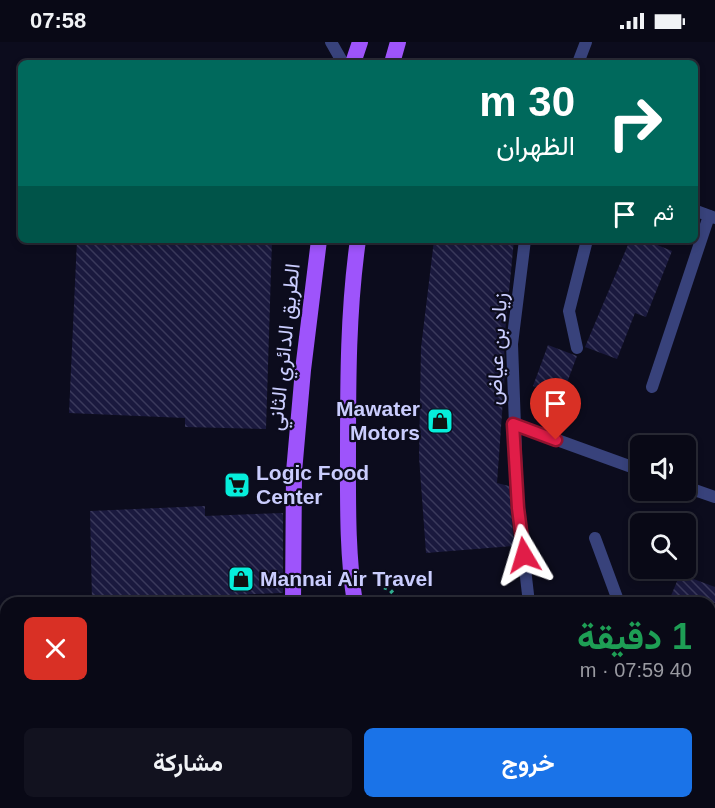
<!DOCTYPE html>
<html lang="ar">
<head>
<meta charset="utf-8">
<style>
  :root { --surface:#090916; --page:#12121f; --text:#f1f3f6; --muted:#999aa1; --line:#292a35; --accent:#1a73e8 }
  body { margin:0; font-family:Helvetica,Vazirmatn,sans-serif; background:var(--page); color:var(--text); direction:rtl; height:100vh; display:flex; flex-direction:column; font-size:22px; white-space:nowrap }
  * { box-sizing:border-box; margin:0 }
  p { font-size:20px; color:var(--muted) }
  .icon { flex:none; width:33px; height:33px; fill:none; stroke:currentColor; stroke-width:2; stroke-linecap:round; stroke-linejoin:round }
  .map { position:relative; flex:1; overflow:hidden; direction:ltr }
  .details { position:absolute; left:0px; top:555px; width:716px; height:212px; display:flex; flex-direction:column; background:var(--surface); border-radius:18px 18px 0 0; box-shadow:0 3px 9px #0003,0 0 0 2px var(--line); direction:rtl }
  .details>* { flex:none }
  .hud { position:absolute; left:18px; top:18px; width:680px; height:183px; border-radius:9px; box-shadow:0 3px 9px #0003,0 0 0 2px var(--line); direction:rtl; background:#00695c; color:#fff; overflow:hidden }
  .buttons { position:absolute; left:630px; top:393px; display:grid; gap:12px }
  .buttons a { display:grid; place-items:center; width:66px; height:66px; border-radius:9px; background:var(--surface); box-shadow:0 3px 9px #0003,0 0 0 2px var(--line); font-size:30px }
  .pin { position:absolute; display:grid; place-items:center; width:51px; height:51px; color:#fff; margin:-62px -26px; border-radius:50% 50% 50% 0; rotate:-45deg; box-shadow:0 0 6px #0007 }
  .pin .icon { rotate:45deg }
  .me { position:absolute; width:66px; margin:-33px; rotate:353deg; stroke-linejoin:round; filter:drop-shadow(0 0 4px #0008) }
  .turn { display:flex; align-items:center; gap:21px; height:126px; padding:0 24px; font-size:27px }
  .turn .icon { width:78px; height:78px; stroke-width:2.5 }
  .turn b { display:block; font-size:42px; line-height:51px }
  .then { display:flex; align-items:center; height:57px; padding:0 24px; background:#0003; gap:12px; font-size:22px }
  .round { display:grid; place-items:center; flex:none; width:63px; height:63px; border-radius:9px; background:var(--page) }
  .summary { display:flex; align-items:center; justify-content:space-between; height:102px; padding:0 24px }
  h1 { font-size:36px; font-weight:700; line-height:45px; color:#1e9e55 }
  .primary-button { display:flex; gap:12px; margin-top:auto; padding:12px 24px }
  .primary-button a { flex:1; height:69px; border-radius:9px; background:var(--accent); color:#fff; font-size:24px; font-weight:700; line-height:69px; text-align:center }
  .primary-button a+a { background:var(--page); color:var(--text) }
  .status { display:flex; justify-content:space-between; align-items:center; height:42px; padding:0 30px; background:var(--surface); direction:ltr }
  .status svg { height:16px; fill:currentColor }
  .map>svg:first-child { display:block }
  .building { fill:url(#building-back-hatch) }
  .lines { fill:none; stroke-linecap:round; stroke-linejoin:round }
  .path { stroke:#30ac8e; stroke-width:4; stroke-dasharray:3 4.5; stroke-linecap:butt }
  .service { stroke:#38427b; stroke-width:12 }
  .minor { stroke:#38427b; stroke-width:12 }
  .primary { stroke:#9e54fb; stroke-width:16 }
  .route-casing { stroke:#92132f; stroke-width:15 }
  .route { stroke:#e11d48; stroke-width:10 }
  .labels { text-anchor:middle; stroke-width:4.5; stroke-linejoin:round; paint-order:stroke }
  .street-label { font-size:21px; fill:#cacdfe; stroke:#0c0c1d }
  .poi-label { font-size:21px; font-weight:bold; fill:#cacdfe; stroke:#0c0c1d; text-anchor:start }
</style>
</head>
<body>
<div class="status"><b>07:58</b><svg viewBox="0 0 49 12"><path d="M0 12V9h3v3zM5 12V6h3v6zM10 12V3h3v9zM15 12V0h3v12zM26 1h20v11H26zM47 4h2v5h-2z"/></svg></div>
<div class="map">
<svg width="715" height="766" viewBox="0 0 715 766">
  <defs>
    <pattern id="building-back-hatch" width="6" height="6" patternUnits="userSpaceOnUse" patternTransform="scale(1.5)"><rect width="6" height="6" fill="#1a193e"/><path d="M-1 5l2 2M0 0l6 6M5-1l2 2" fill="none" stroke="#3a395b"/></pattern>
  </defs>
  <rect width="100%" height="100%" fill="#0c0c1d"/>
  <path class="building" d="M77,198H272L266,387L185,385V376L69,371Z
    M434,198H514L504,301L505,330L497,441L509,444L514,504L426,511L419,415L421,306Z
    M630,198H645L672,209L646,275L635,271L617,317L585,305Z
    M548,303L577,314L562,354L533,344Z
    M205,464V474L283,471V551L92,558L90,469Z
    M680,532L715,545V561H668Z"/>
  <g class="lines">
    <path class="path" d="M377,543L389,547L402,561
      M468,760L470,766"/>
    <path class="service" d="M577,306L569,269L587,198
      M652,345L709,174
      M595,496L619,561
      M710,617L715,620"/>
    <path class="minor" d="M331,0L343,21
      M578,21L586,0
      M694,168L715,176
      M525,198L512,302L518,466L529,561
      M513,382L640,428
      M686,445L715,455
      M710,695L715,679
      M575,760L576,766
      M683,766L685,760"/>
    <path class="primary" d="M353,21L360,0
      M392,21L398,0
      M293,561L294,430L303,328L319,198
      M355,561C347,512 348,459 348,409C348,339 348,268 358,198
      M312,760L313,766
      M362,760L364,766
      M399,760L400,766"/>
  </g>
  <g class="lines">
    <g class="route-casing">
      <path id="route" d="M524,513L518,466L513,382L556,398"/>
    </g>
    <use href="#route" class="route"/>
  </g>
  <defs>
    <g id="shop-square" transform="scale(1.35)"><rect x="-9" y="-9" width="18" height="18" rx="4" fill="#06eedb" stroke="#0c0c1d"/><path d="M-5-2.5h2.3a2.7 3.5 0 0 1 5.4 0H5L5.5 6h-11ZM-1.5-2.5h3a1.5 2.3 0 0 0-3 0Z" fill="#111"/></g>
    <g id="supermarket-square" transform="scale(1.35)"><rect x="-9" y="-9" width="18" height="18" rx="4" fill="#06eedb" stroke="#0c0c1d"/><path d="M-6-5.5h2.5l.6 2H6L4.5 2H-2.5L-4.4-4H-6ZM-1.5 3.2a1.3 1.3 0 1 0 .1 0ZM3 3.2a1.3 1.3 0 1 0 .1 0Z" fill="#111"/></g>
  </defs>
  <g fill-rule="evenodd">
    <use href="#shop-square" x="440" y="379"/>
    <use href="#supermarket-square" x="237" y="443"/>
    <use href="#shop-square" x="241" y="537"/>
  </g>
  <g class="labels">
    <g class="street-label">
      <text transform="translate(284 305) rotate(-84)" y="7">الطريق الدائري الثاني</text>
      <text transform="translate(497 307) rotate(-87)" y="7">زياد بن عياض</text>
    </g>
    <g class="poi-label">
      <text x="420" y="374" text-anchor="end">Mawater<tspan x="420" dy="24">Motors</tspan></text>
      <text x="256" y="438">Logic Food<tspan x="256" dy="24">Center</tspan></text>
      <text x="260" y="544">Mannai Air Travel</text>
    </g>
  </g>
</svg>
<div class="buttons">
<a><svg class="icon" aria-label="sound" viewBox="0 0 24 24"><path d="M4 9h4l5-4v14l-5-4H4zM17 9q2 3 0 6"/></svg></a>
<a><svg class="icon" aria-label="search" viewBox="0 0 24 24"><circle cx="10" cy="10" r="6"/><path d="M15 15l6 6"/></svg></a>
</div>
<div class="pin" style="left:556px;top:398px;background:#d93025"><svg class="icon" aria-label="arrive" viewBox="0 0 24 24"><path d="M6 21V4h12l-3 4 3 4H6"/></svg></div>
<svg class="me" style="left:524px;top:513px" viewBox="-20 -20 40 40"><path d="M0-17L14 15 0 8-14 15z" fill="#e11d48" stroke="#fff" stroke-width="4"/></svg>
<div class="hud">
<div class="turn"><svg class="icon" aria-label="right" viewBox="0 0 24 24"><path d="M7 20v-9h11M14 6l5 5-5 5"/></svg><div><b>30 m</b>الظهران</div></div>
<div class="then">ثم<svg class="icon" aria-label="arrive" viewBox="0 0 24 24"><path d="M6 21V4h12l-3 4 3 4H6"/></svg></div>
</div>
<section class="details">
<div class="summary"><div><h1>1 دقيقة</h1><p>40 m · 07:59</p></div><a class="round" style="background:#d93025;color:#fff"><svg class="icon" aria-label="close" viewBox="0 0 24 24"><path d="M6 6l12 12M18 6L6 18"/></svg></a></div>
<div class="primary-button"><a>خروج</a><a>مشاركة</a></div>
</section>
</div>
</body>
</html>
